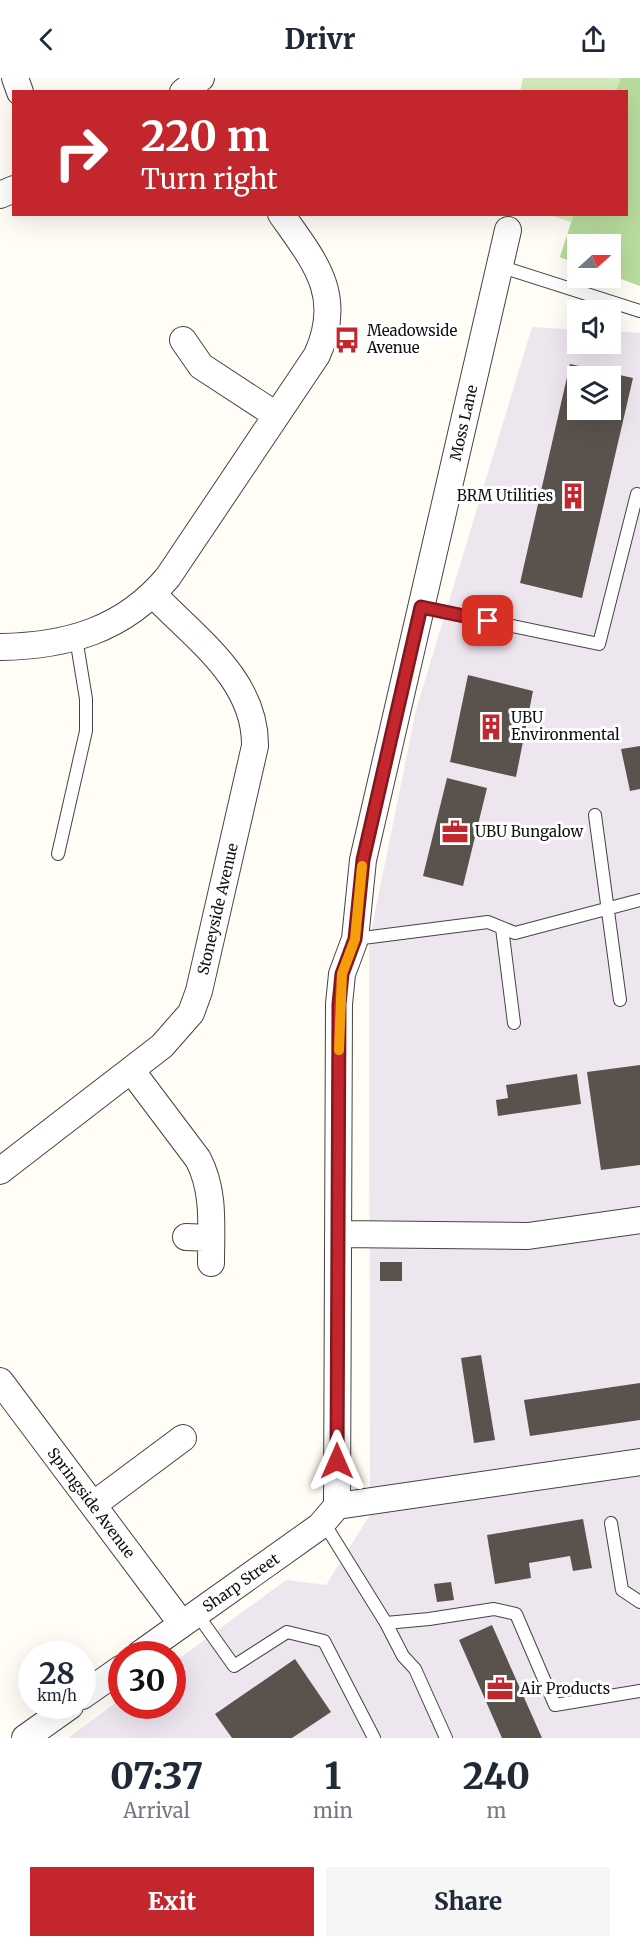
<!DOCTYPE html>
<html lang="en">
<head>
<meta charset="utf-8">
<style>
  :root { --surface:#fff; --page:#f6f6f7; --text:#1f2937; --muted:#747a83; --accent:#c4262e }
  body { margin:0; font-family:Merriweather,serif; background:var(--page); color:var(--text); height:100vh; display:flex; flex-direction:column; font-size:22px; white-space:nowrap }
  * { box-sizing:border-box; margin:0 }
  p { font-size:20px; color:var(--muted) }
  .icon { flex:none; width:33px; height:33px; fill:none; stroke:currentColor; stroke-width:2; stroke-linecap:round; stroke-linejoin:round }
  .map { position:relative; height:1660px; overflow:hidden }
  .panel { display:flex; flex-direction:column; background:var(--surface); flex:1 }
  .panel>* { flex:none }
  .top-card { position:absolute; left:12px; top:12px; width:616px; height:126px; border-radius:0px; box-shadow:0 6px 24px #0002; background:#c4262e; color:#fff; overflow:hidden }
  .needle { width:39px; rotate:69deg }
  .fabs { position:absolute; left:567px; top:156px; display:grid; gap:12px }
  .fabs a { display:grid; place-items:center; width:54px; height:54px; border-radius:0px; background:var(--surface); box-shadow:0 6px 24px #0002; font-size:30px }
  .speed { position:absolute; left:18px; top:1563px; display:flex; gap:12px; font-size:30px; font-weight:700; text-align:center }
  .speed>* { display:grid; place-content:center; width:78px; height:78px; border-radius:50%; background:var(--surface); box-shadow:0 6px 24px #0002; line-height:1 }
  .speed small { font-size:15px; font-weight:400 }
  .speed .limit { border:9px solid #d22; background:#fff; color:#111 }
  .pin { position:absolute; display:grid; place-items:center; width:51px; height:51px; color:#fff; margin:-26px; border-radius:12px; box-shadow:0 3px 9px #0006 }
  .me { position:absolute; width:66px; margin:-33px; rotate:0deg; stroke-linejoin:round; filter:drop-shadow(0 0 4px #0008) }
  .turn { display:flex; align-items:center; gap:21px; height:126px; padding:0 30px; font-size:27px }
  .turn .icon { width:78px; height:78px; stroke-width:2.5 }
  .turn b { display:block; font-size:42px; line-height:51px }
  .eta { display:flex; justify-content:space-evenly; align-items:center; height:102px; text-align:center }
  .eta b { font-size:36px; font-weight:800; line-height:42px }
  .primary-button { display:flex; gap:12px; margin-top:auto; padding:12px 30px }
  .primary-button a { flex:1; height:69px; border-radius:0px; background:var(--accent); color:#fff; font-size:24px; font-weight:800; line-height:69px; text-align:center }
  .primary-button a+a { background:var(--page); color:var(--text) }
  header { display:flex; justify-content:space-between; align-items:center; height:78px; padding:0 30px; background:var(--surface); font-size:27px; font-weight:800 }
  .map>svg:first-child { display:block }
  .industrial { fill:#eee6ef; fill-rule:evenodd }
  .green { fill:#d5ebbd }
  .forest { fill:#b9dc9c }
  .building { fill:#5a524d; fill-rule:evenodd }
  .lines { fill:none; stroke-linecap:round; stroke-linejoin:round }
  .service-casing { stroke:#444; stroke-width:14 }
  .minor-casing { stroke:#444; stroke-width:28 }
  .service { stroke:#fff; stroke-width:12 }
  .minor { stroke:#fff; stroke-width:26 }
  .route-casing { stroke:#7f191e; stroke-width:15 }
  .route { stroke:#c4262e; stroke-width:10 }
  .slow { stroke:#f59e0b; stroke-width:10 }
  .labels { text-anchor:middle; stroke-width:6; stroke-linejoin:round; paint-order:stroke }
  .poi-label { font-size:15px; fill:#111; stroke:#fff; text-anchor:start }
  .street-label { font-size:15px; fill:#111; stroke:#fff }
</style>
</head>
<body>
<header><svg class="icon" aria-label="back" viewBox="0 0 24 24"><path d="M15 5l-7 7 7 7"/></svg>Drivr<svg class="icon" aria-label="share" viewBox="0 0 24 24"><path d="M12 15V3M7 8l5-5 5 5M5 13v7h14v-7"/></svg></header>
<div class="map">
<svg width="640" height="1660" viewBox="0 0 640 1660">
  <rect width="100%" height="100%" fill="#fffdf5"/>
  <path class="industrial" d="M532,249L577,252L578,266H610L611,253L640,255V1660H68L121,1621L122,1628H172L173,1585L286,1502L326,1507L370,1437L369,864L416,632ZM578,298H610V332H578Z"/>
  <path class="green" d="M523,0H640V208L611,197L610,166H578L577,186L560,179L571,144L549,137L627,136V14H520Z"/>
  <path class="forest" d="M621,0H640V208L611,197L610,166H578L577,186L560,179L574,137L627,136V14L616,13Z"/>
  <path class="building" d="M570,286L633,300L582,520L520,505ZM578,298H610V332H578Z
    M468,597L533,613L516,699L450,684Z
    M640,668V711L630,713L621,671Z
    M447,700L487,710L463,808L423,798Z
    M640,987V1087L601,1092L587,994Z
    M577,996L581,1026L498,1038L496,1022L508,1020L506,1007Z
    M380,1184H402V1203H380Z
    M481,1277L495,1362L474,1365L461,1280Z
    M640,1305V1342L530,1358L524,1322Z
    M583,1441L592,1490L573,1493L570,1478L529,1485L531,1500L495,1506L487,1457Z
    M451,1504L454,1522L437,1524L434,1506Z
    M492,1547L542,1660H502L459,1562Z
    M295,1581L331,1634L292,1660H232L215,1636Z"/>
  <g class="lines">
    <g class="service-casing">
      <path id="service" d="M499,188L640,233
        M421,529L599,566L637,416
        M595,737L620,922
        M58,776L86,653V621L76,560
        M502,850L514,945
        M355,861L488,844L515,855L640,822
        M324,1445L386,1545L403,1578L415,1591L446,1660
        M611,1445L622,1512L640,1524
        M197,1536L234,1588L287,1554L324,1563L374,1660
        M386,1545L429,1541L494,1531L516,1536L555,1627L640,1613"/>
    </g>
    <g class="minor-casing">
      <path id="minor" d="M15,0L20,14
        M183,14L201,0
        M0,117L14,111
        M183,262L201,288L276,337
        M0,569C67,568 124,552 168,499L317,277C344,217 315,184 281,136
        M131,992L198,1081C215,1113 211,1149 211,1185
        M0,1093L162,968L191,935L199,913L255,668C256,602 196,561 154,517
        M338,1156L528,1158L640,1142
        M186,1159L211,1160
        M0,1303L182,1546
        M93,1427L183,1360
        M337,1428L339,926L342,896L355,861L363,782L508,152
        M337,1428L640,1384
        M140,1576L320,1448L337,1428
        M82,1618L122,1590
        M25,1660L70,1628"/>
    </g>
    <use href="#service" class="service"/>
    <use href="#minor" class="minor"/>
  </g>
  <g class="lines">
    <g class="route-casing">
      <path id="route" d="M337,1383L339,926L342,896L355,861L363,782L421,529L488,543"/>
    </g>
    <use href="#route" class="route"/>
    <path class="slow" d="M339,972L342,896L355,861L362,788"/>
  </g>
  <defs>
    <g id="bus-bare" transform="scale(2.07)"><path d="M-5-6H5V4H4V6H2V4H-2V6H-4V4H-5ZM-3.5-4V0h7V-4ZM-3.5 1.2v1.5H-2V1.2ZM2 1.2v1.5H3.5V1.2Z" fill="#c4262e" stroke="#fff" stroke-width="2.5" paint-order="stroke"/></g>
    <g id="building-bare" transform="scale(2.07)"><path d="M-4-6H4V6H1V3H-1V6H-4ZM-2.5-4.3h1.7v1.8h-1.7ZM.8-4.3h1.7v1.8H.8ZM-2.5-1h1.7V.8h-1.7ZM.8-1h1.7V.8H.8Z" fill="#c4262e" stroke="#fff" stroke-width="2.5" paint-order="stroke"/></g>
    <g id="office-bare" transform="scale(2.07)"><path d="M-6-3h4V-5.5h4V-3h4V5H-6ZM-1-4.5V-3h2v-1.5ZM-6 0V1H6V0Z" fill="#c4262e" stroke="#fff" stroke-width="2.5" paint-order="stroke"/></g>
  </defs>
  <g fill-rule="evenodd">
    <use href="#bus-bare" x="347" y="262"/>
    <use href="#building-bare" x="573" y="418"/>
    <use href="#building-bare" x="491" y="649"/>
    <use href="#office-bare" x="455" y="754"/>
    <use href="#office-bare" x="500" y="1611"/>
  </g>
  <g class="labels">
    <g class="poi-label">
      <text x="367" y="258">Meadowside<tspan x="367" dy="17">Avenue</tspan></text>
      <text x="553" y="423" text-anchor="end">BRM Utilities</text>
      <text x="511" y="645">UBU<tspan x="511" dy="17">Environmental</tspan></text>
      <text x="475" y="759">UBU Bungalow</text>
      <text x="520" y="1616">Air Products</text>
    </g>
    <g class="street-label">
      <text transform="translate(464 345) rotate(-77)" y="5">Moss Lane</text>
      <text transform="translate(218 831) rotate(-77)" y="5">Stoneyside Avenue</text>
      <text transform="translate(91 1425) rotate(53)" y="5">Springside Avenue</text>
      <text transform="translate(241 1505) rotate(-35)" y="5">Sharp Street</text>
    </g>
  </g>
</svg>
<div class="fabs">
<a><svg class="needle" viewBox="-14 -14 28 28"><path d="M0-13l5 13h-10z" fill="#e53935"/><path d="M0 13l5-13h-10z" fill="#747a83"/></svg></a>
<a><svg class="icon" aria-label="sound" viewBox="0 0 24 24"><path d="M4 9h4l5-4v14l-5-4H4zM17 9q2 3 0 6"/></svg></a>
<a><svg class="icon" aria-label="layers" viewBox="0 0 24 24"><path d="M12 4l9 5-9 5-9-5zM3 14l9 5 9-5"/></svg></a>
</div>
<div class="speed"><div>28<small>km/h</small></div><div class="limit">30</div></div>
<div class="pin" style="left:488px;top:543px;background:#d93025"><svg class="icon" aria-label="arrive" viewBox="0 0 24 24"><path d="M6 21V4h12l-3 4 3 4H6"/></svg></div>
<svg class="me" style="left:337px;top:1383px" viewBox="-20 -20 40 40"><path d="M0-17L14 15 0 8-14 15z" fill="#c4262e" stroke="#fff" stroke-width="4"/></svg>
<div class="top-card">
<div class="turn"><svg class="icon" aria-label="right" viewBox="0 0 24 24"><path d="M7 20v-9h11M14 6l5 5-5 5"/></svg><div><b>220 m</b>Turn right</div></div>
</div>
</div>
<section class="panel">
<div class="eta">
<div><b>07:37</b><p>Arrival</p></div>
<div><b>1</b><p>min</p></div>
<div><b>240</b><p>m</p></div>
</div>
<div class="primary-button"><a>Exit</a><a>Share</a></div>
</section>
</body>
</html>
